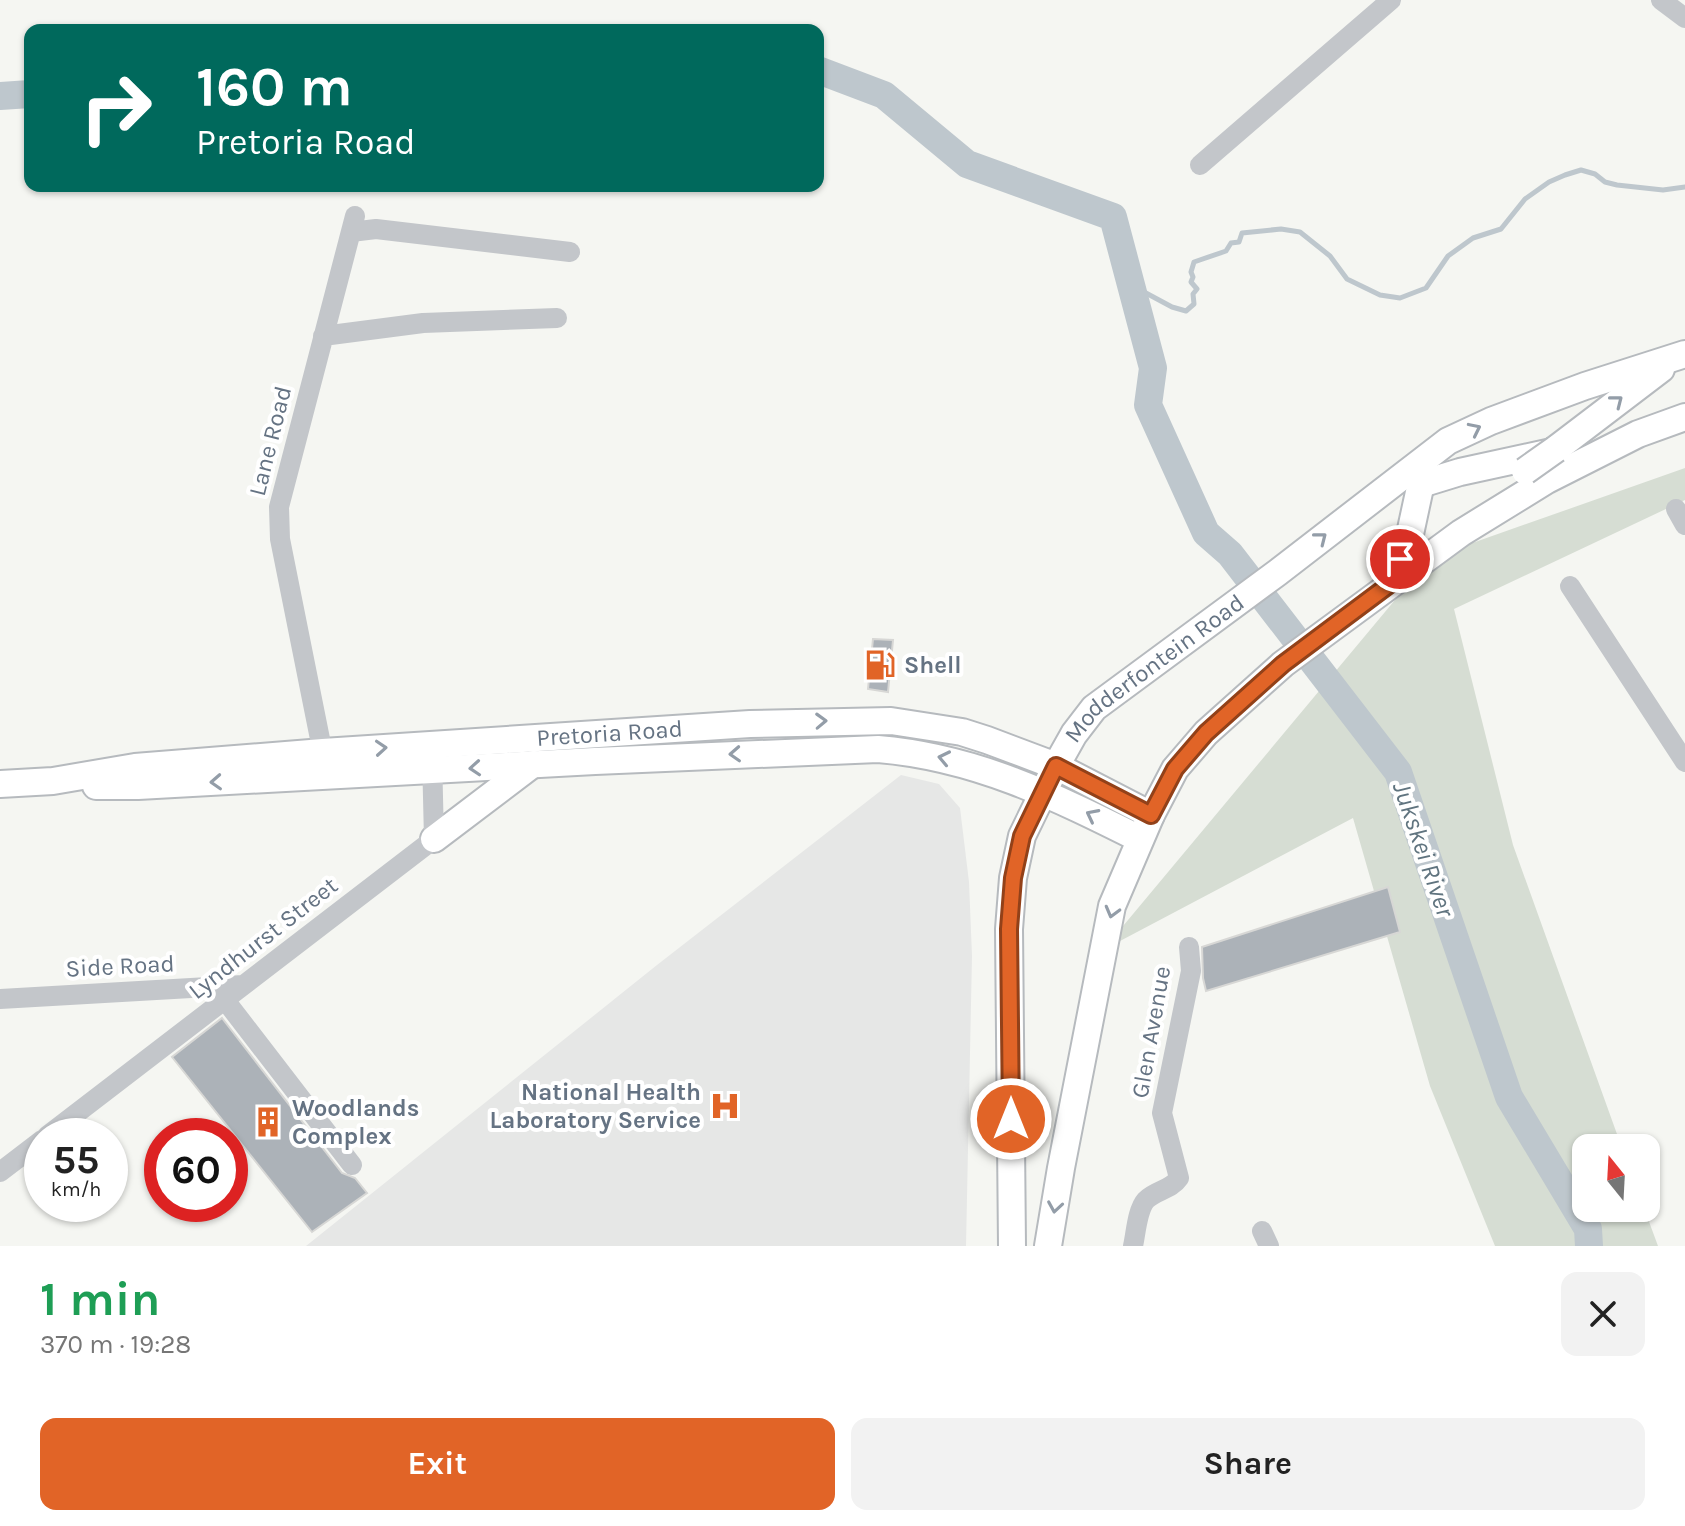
<!DOCTYPE html>
<html lang="en">
<head>
<meta charset="utf-8">
<style>
  :root { --surface:#fff; --page:#f2f2f2; --text:#222; --muted:#767676; --accent:#e16427 }
  body { margin:0; font-family:Karla,sans-serif; background:var(--page); color:var(--text); height:100vh; display:flex; flex-direction:column; font-size:30px; white-space:nowrap }
  * { box-sizing:border-box; margin:0 }
  p { font-size:26px; color:var(--muted) }
  .icon { flex:none; width:44px; height:44px; fill:none; stroke:currentColor; stroke-width:2; stroke-linecap:round; stroke-linejoin:round }
  .map { position:relative; height:1246px; overflow:hidden }
  .side { display:flex; flex-direction:column; background:var(--surface); flex:1 }
  .side>* { flex:none }
  .guide { position:absolute; left:24px; top:24px; width:800px; height:168px; border-radius:16px; box-shadow:0 2px 6px #0004; background:#00695c; color:#fff; overflow:hidden }
  .needle { width:52px; rotate:342deg }
  .fabs { position:absolute; left:1572px; top:1134px; display:grid; gap:16px }
  .fabs a { display:grid; place-items:center; width:88px; height:88px; border-radius:16px; background:var(--surface); box-shadow:0 2px 6px #0004; font-size:40px }
  .speed { position:absolute; left:24px; top:1118px; display:flex; gap:16px; font-size:40px; font-weight:700; text-align:center }
  .speed>* { display:grid; place-content:center; width:104px; height:104px; border-radius:50%; background:var(--surface); box-shadow:0 2px 6px #0004; line-height:1 }
  .speed small { font-size:20px; font-weight:400 }
  .speed .limit { border:12px solid #d22; background:#fff; color:#111 }
  .pin { position:absolute; display:grid; place-items:center; width:68px; height:68px; color:#fff; margin:-34px; border:4px solid #fff; border-radius:50%; box-shadow:0 2px 8px #0007 }
  .me { position:absolute; width:88px; margin:-44px; rotate:0deg; stroke-linejoin:round; filter:drop-shadow(0 0 6px #0008) }
  .turn { display:flex; align-items:center; gap:28px; height:168px; padding:0 40px; font-size:36px }
  .turn .icon { width:104px; height:104px; stroke-width:2.5 }
  .turn b { display:block; font-size:56px; line-height:68px }
  .round { display:grid; place-items:center; flex:none; width:84px; height:84px; border-radius:16px; background:var(--page) }
  .summary { display:flex; align-items:center; justify-content:space-between; height:136px; padding:0 40px }
  h1 { font-size:48px; font-weight:700; line-height:60px; color:#1e9e55 }
  .primary-button { display:flex; gap:16px; margin-top:auto; padding:16px 40px }
  .primary-button a { flex:1; height:92px; border-radius:16px; background:var(--accent); color:#fff; font-size:32px; font-weight:700; line-height:92px; text-align:center }
  .primary-button a+a { background:var(--page); color:var(--text) }
  .map>svg:first-child { display:block }
  .built { fill:#e6e7e6 }
  .green { fill:#d6ddd3 }
  .lines { fill:none; stroke-linecap:round; stroke-linejoin:round }
  .stream { stroke:#bec7cd; stroke-width:5 }
  .river { stroke:#bec7cd; stroke-width:28 }
  .building { fill:#acb2b8; stroke:#d7d7d5; stroke-width:2 }
  .major-casing { stroke:#b6babe; stroke-width:30 }
  .minor { stroke:#c3c6ca; stroke-width:20 }
  .major { stroke:#fff; stroke-width:26 }
  .major-bridge-casing { stroke:#b6babe; stroke-width:30; stroke-linecap:butt }
  .major-bridge { stroke:#fff; stroke-width:26 }
  .oneway { stroke:#939da8 }
  .route-casing { stroke:#924119; stroke-width:20 }
  .route { stroke:#e16427; stroke-width:14 }
  .labels { text-anchor:middle; stroke-width:8; stroke-linejoin:round; paint-order:stroke }
  .street-label { font-size:24px; fill:#657383; stroke:#fff }
  .poi-label { font-size:24px; font-weight:bold; fill:#657383; stroke:#fff; text-anchor:start }
  .water-label { font-size:26px; font-style:italic; fill:#60747f; stroke:#fff }
</style>
</head>
<body>
<div class="map">
<svg width="1685" height="1246" viewBox="0 0 1685 1246">
  <rect width="100%" height="100%" fill="#f5f6f2"/>
  <path class="built" d="M901,775L939,784L960,808L969,882L972,956L966,1246H306L657,965Z"/>
  <path class="green" d="M1685,468V500L1454,609L1513,845L1622,1148H1586V1208H1644L1658,1246H1495L1430,1086L1353,818L1103,950L1430,558Z"/>
  <g class="lines">
    <path class="stream" d="M1131,285L1172,307L1186,311L1194,304L1193,294L1197,289L1191,282L1193,277L1191,272L1194,262L1226,251L1231,243L1239,242L1242,233L1281,229L1300,232L1330,256L1347,279L1380,295L1400,298L1426,288L1448,256L1473,238L1501,229L1525,199L1549,182L1565,175L1581,170L1595,174L1605,182L1617,185L1663,190L1685,187"/>
    <path class="river" d="M818,70L884,95L967,164L1113,217L1153,368L1148,405L1206,533L1230,554L1398,772L1509,1097L1588,1229L1589,1246
      M0,96L30,94"/>
  </g>
  <path class="building" d="M873,639L893,640L888,692L868,689Z
    M1388,887L1400,932L1206,991L1203,978L1202,947Z
    M222,1018L342,1173L355,1178L367,1193L312,1232L172,1057Z"/>
  <g class="lines">
    <g class="major-casing">
      <g id="major">
        <path d="M1556,449L1661,369"/>
        <path d="M1421,484L1460,472L1552,452"/>
        <path d="M1390,584L1410,534L1424,469"/>
        <path id="s1" d="M0,784L53,781L135,767L323,752L750,724L891,721L962,732L987,740L1056,766L1151,815"/>
        <path d="M96,786H138L595,761L878,749C975,757 1054,796 1140,839"/>
        <path d="M434,839L533,764"/>
        <path id="s2" d="M1012,1246L1009,929L1013,878L1022,836L1056,766L1074,734L1094,708L1277,573L1448,441L1491,421L1585,386L1685,354"/>
        <path d="M1048,1246L1061,1168L1112,906L1151,815L1175,769L1206,733L1283,664L1461,533L1547,480L1638,434L1685,417"/>
      </g>
    </g>
    <path class="minor" d="M1661,0L1685,18
      M1200,165L1391,0
      M351,232L376,229L570,252
      M323,336L423,323L557,318
      M1676,509L1685,525
      M1570,586L1685,762
      M325,764L280,539L279,507L355,216
      M0,999L243,985
      M225,1000L352,1165
      M47,1136L434,839L432,755
      M0,1172L42,1140
      M1262,1231L1269,1246
      M1133,1246C1136,1233 1137,1210 1146,1200C1156,1190 1171,1190 1179,1178L1162,1113L1191,971L1189,947"/>
    <use href="#major" class="major"/>
    <g class="major-bridge-casing">
      <path id="major-bridge" d="M1525,471L1556,449"/>
    </g>
    <use href="#major-bridge" class="major-bridge"/>
  </g>
  <defs><path id="oneway-chevron" d="M-2-3.5L2.5 0L-2 3.5" fill="none" stroke-width="1.6" stroke-linecap="round" stroke-linejoin="round" transform="scale(2)"/></defs>
  <g class="oneway">
    <use href="#oneway-chevron" transform="translate(1617 401) rotate(-38)"/>
    <use href="#oneway-chevron" transform="translate(1475 429) rotate(-26)"/>
    <use href="#oneway-chevron" transform="translate(1321 538) rotate(-38)"/>
    <use href="#oneway-chevron" transform="translate(821 721) rotate(-2)"/>
    <use href="#oneway-chevron" transform="translate(381 748) rotate(-4)"/>
    <use href="#oneway-chevron" transform="translate(735 754) rotate(177)"/>
    <use href="#oneway-chevron" transform="translate(944 758) rotate(-168)"/>
    <use href="#oneway-chevron" transform="translate(475 768) rotate(176)"/>
    <use href="#oneway-chevron" transform="translate(216 782) rotate(177)"/>
    <use href="#oneway-chevron" transform="translate(1092 815) rotate(-153)"/>
    <use href="#oneway-chevron" transform="translate(1112 912) rotate(105)"/>
    <use href="#oneway-chevron" transform="translate(1055 1207) rotate(99)"/>
  </g>
  <g class="lines">
    <g class="route-casing">
      <path id="route" d="M1011,1119L1009,929L1013,878L1022,836L1056,766L1151,815L1175,769L1206,733L1283,664L1390,584L1400,559"/>
    </g>
    <use href="#route" class="route"/>
  </g>
  <defs>
    <g id="fuel-bare" transform="scale(2.4)"><path d="M-5.5-6h7V0h2V4h1.3V-2.5L3-4.5l.8-.8L6-3V5H2.5V1h-1V6h-7ZM-4.2-4.7v3.2H.2V-4.7Z" fill="#e16427" stroke="#fff" stroke-width="2.5" paint-order="stroke"/></g>
    <g id="hospital-bare" transform="scale(2.4)"><path d="M-5-5h3v3.5h4V-5h3V5h-3V1.5h-4V5h-3Z" fill="#e16427" stroke="#fff" stroke-width="2.5" paint-order="stroke"/></g>
    <g id="building-bare" transform="scale(2.4)"><path d="M-4-6H4V6H1V3H-1V6H-4ZM-2.5-4.3h1.7v1.8h-1.7ZM.8-4.3h1.7v1.8H.8ZM-2.5-1h1.7V.8h-1.7ZM.8-1h1.7V.8H.8Z" fill="#e16427" stroke="#fff" stroke-width="2.5" paint-order="stroke"/></g>
  </defs>
  <g fill-rule="evenodd">
    <use href="#fuel-bare" x="880" y="665"/>
    <use href="#hospital-bare" x="725" y="1106"/>
    <use href="#building-bare" x="268" y="1122"/>
  </g>
  <g class="labels">
    <g class="street-label">
      <text transform="translate(270 441) rotate(-76)" y="8">Lane Road</text>
      <text dy="8" stroke="none"><textPath href="#s2" startOffset="630">Modderfontein Road</textPath></text>
      <text dy="8" stroke="none"><textPath href="#s1" startOffset="612">Pretoria Road</textPath></text>
      <text transform="translate(263 938) rotate(-38)" y="8">Lyndhurst Street</text>
      <text transform="translate(120 966) rotate(-3)" y="8">Side Road</text>
      <text transform="translate(1151 1032) rotate(-80)" y="8">Glen Avenue</text>
    </g>
    <g class="poi-label">
      <text x="904" y="673">Shell</text>
      <text x="701" y="1100" text-anchor="end">National Health<tspan x="701" dy="28">Laboratory Service</tspan></text>
      <text x="292" y="1116">Woodlands<tspan x="292" dy="28">Complex</tspan></text>
    </g>
    <g class="water-label">
      <text transform="translate(1424 849) rotate(71)" y="9">Jukskei River</text>
    </g>
  </g>
</svg>
<div class="fabs">
<a><svg class="needle" viewBox="-14 -14 28 28"><path d="M0-13l5 13h-10z" fill="#e53935"/><path d="M0 13l5-13h-10z" fill="#767676"/></svg></a>
</div>
<div class="speed"><div>55<small>km/h</small></div><div class="limit">60</div></div>
<div class="pin" style="left:1400px;top:559px;background:#d93025"><svg class="icon" aria-label="arrive" viewBox="0 0 24 24"><path d="M6 21V4h12l-3 4 3 4H6"/></svg></div>
<svg class="me" style="left:1011px;top:1119px" viewBox="-20 -20 40 40"><circle r="17" fill="#e16427" stroke="#fff" stroke-width="3"/><path d="M0-11L8 9 0 5-8 9z" fill="#fff"/></svg>
<div class="guide">
<div class="turn"><svg class="icon" aria-label="right" viewBox="0 0 24 24"><path d="M7 20v-9h11M14 6l5 5-5 5"/></svg><div><b>160 m</b>Pretoria Road</div></div>
</div>
</div>
<section class="side">
<div class="summary"><div><h1>1 min</h1><p>370 m · 19:28</p></div><a class="round"><svg class="icon" aria-label="close" viewBox="0 0 24 24"><path d="M6 6l12 12M18 6L6 18"/></svg></a></div>
<div class="primary-button"><a>Exit</a><a>Share</a></div>
</section>
</body>
</html>
